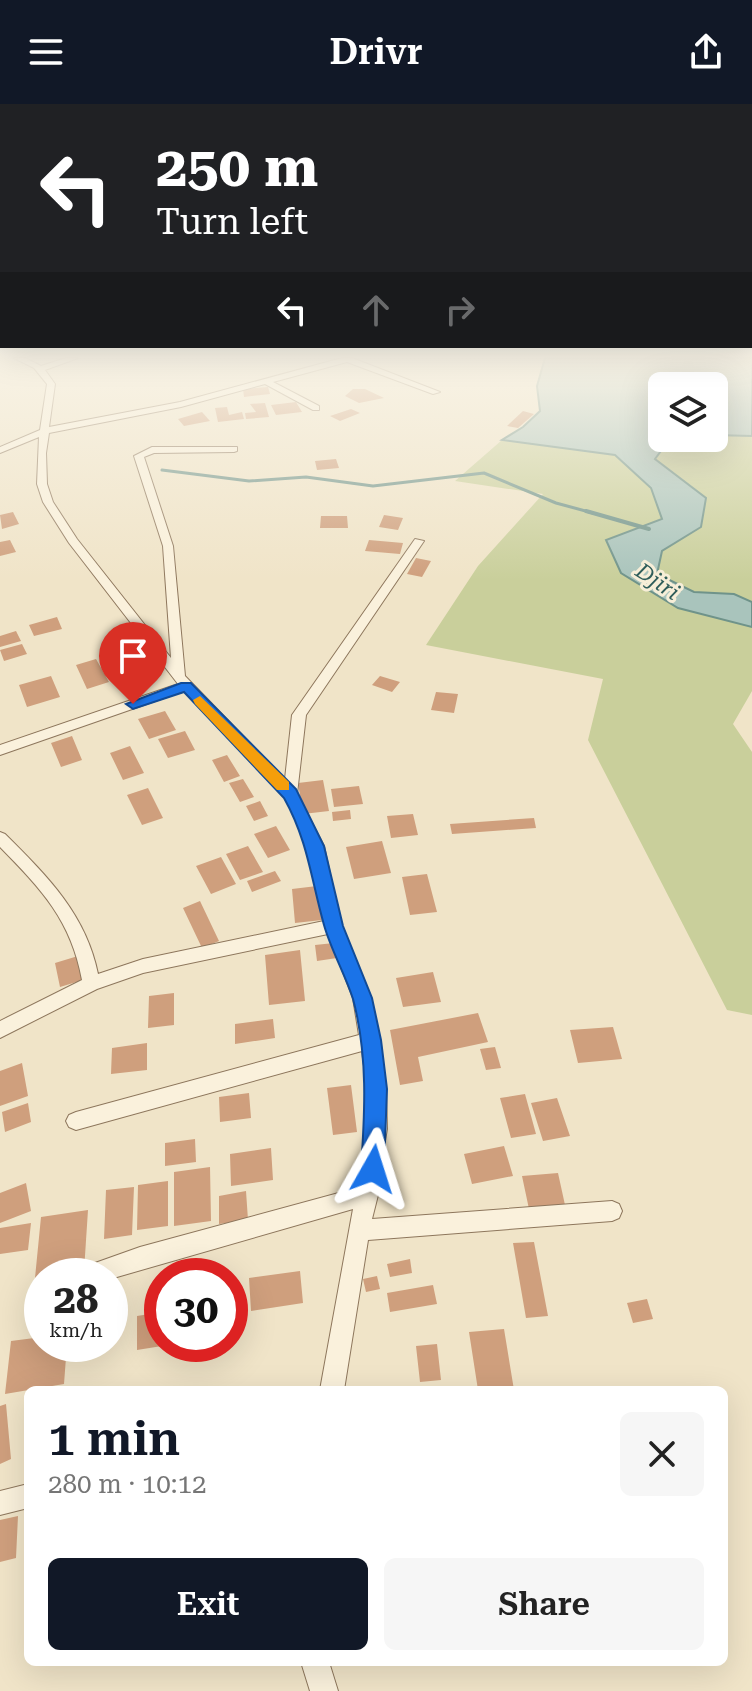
<!DOCTYPE html>
<html lang="en">
<head>
<meta charset="utf-8">
<style>
  :root { --surface:#fff; --page:#f6f6f6; --text:#222; --muted:#767676; --accent:#111827 }
  body { margin:0; font-family:"Roboto Serif",serif; background:var(--page); color:var(--text); height:100vh; display:flex; flex-direction:column; font-size:30px; white-space:nowrap }
  * { box-sizing:border-box; margin:0 }
  p { font-size:26px; color:var(--muted) }
  .icon { flex:none; width:44px; height:44px; fill:none; stroke:currentColor; stroke-width:2; stroke-linecap:round; stroke-linejoin:round }
  .map { position:relative; flex:1; overflow:hidden }
  .drawer { position:absolute; left:24px; top:1282px; width:704px; height:280px; display:flex; flex-direction:column; background:var(--surface); border-radius:12px; box-shadow:0 8px 32px #0002 }
  .drawer>* { flex:none }
  .hud { position:absolute; left:0px; top:0px; width:752px; height:244px; box-shadow:0 8px 32px #0002; background:#202124; color:#fff; overflow:hidden }
  .buttons { position:absolute; left:648px; top:268px; display:grid; gap:16px }
  .buttons a { display:grid; place-items:center; width:80px; height:80px; border-radius:12px; background:var(--surface); box-shadow:0 8px 32px #0002; font-size:40px }
  .speed { position:absolute; left:24px; top:1154px; display:flex; gap:16px; font-size:40px; font-weight:700; text-align:center }
  .speed>* { display:grid; place-content:center; width:104px; height:104px; border-radius:50%; background:var(--surface); box-shadow:0 8px 32px #0002; line-height:1 }
  .speed small { font-size:20px; font-weight:400 }
  .speed .limit { border:12px solid #d22; background:#fff; color:#111 }
  .pin { position:absolute; display:grid; place-items:center; width:68px; height:68px; color:#fff; margin:-82px -34px; border-radius:50% 50% 50% 0; rotate:-45deg; box-shadow:0 0 8px #0007 }
  .pin .icon { rotate:45deg }
  .me { position:absolute; width:88px; margin:-44px; rotate:6deg; stroke-linejoin:round; filter:drop-shadow(0 0 6px #0008) }
  .turn { display:flex; align-items:center; gap:28px; height:168px; padding:0 24px; font-size:36px }
  .turn .icon { width:104px; height:104px; stroke-width:2.5 }
  .turn b { display:block; font-size:56px; line-height:68px }
  .lanes { display:flex; align-items:center; height:76px; padding:0 24px; background:#0003; justify-content:center; gap:40px; direction:ltr }
  .lanes .off { opacity:.35 }
  .round { display:grid; place-items:center; flex:none; width:84px; height:84px; border-radius:12px; background:var(--page) }
  .headline { display:flex; align-items:center; justify-content:space-between; height:136px; padding:0 24px }
  h1 { font-size:48px; font-weight:600; line-height:60px; color:var(--accent) }
  .action { display:flex; gap:16px; margin-top:auto; padding:16px 24px }
  .action a { flex:1; height:92px; border-radius:12px; background:var(--accent); color:#fff; font-size:32px; font-weight:600; line-height:92px; text-align:center }
  .action a+a { background:var(--page); color:var(--text) }
  header { display:flex; justify-content:space-between; align-items:center; height:104px; padding:0 24px; background:var(--accent); color:#fff; font-size:36px; font-weight:600 }
  .map>svg:first-child { display:block }
  .green { fill:#c9cf9b }
  .water { fill:#a9c4bc; stroke:#6f938a; stroke-width:2 }
  .lines { fill:none; stroke-linecap:round; stroke-linejoin:round }
  .stream-far1 { stroke:#6f938a; stroke-width:3 }
  .stream { stroke:#6f938a; stroke-width:4 }
  .building { fill:#cf9f7d }
  .minor-casing { stroke:#8d765c; stroke-width:2 }
  .minor { fill:#faf1dc; fill-rule:evenodd }
  .route { fill:#1a73e8; stroke:#114b97; stroke-width:2 }
  .slow { fill:#f59e0b }
  .labels { text-anchor:middle; stroke-width:6; stroke-linejoin:round; paint-order:stroke }
  .far-water-label { font-size:22px; font-style:italic; fill:#2f5d5a; stroke:#f7eed8 }
</style>
</head>
<body>
<header><svg class="icon" aria-label="menu" viewBox="0 0 24 24"><path d="M4 6h16M4 12h16M4 18h16"/></svg>Drivr<svg class="icon" aria-label="share" viewBox="0 0 24 24"><path d="M12 15V3M7 8l5-5 5 5M5 13v7h14v-7"/></svg></header>
<div class="map">
<svg width="752" height="1587" viewBox="0 0 752 1587">
  <rect width="100%" height="100%" fill="#f0e4c8"/>
  <path class="green" d="M720,329L752,332V498L734,490L694,488L657,470L662,447L701,423L655,355L664,343L714,334Z
    M502,336L615,351L651,384L662,416L621,469L752,523V587L733,620L752,648V911L727,906L588,636L603,575L426,541L478,462L543,390L455,377Z"/>
  <path class="water" d="M545,254H752V332L714,331V282H662V334H700L664,343L655,355L706,394L701,423L662,447L657,470L694,488L734,490L752,498V523L678,504L621,469L606,436L662,415L651,384L615,351L502,336L523,323L540,307L537,282Z"/>
  <g class="lines">
    <path class="stream-far1" d="M162,366L249,377L306,373L373,382L484,369L556,399L593,409"/>
    <path class="stream" d="M586,407L649,425"/>
  </g>
  <path class="building" d="M268,283L270,290L244,293L243,285Z
    M353,285H365L384,294L359,299L345,292Z
    M296,298L302,308L276,311L271,301Z
    M265,299L269,313L246,315L245,309L256,308L250,300Z
    M227,303L229,311L242,308L244,315L218,318L215,304Z
    M351,305L360,309L340,317L330,312Z
    M523,307L534,310L518,324L507,322Z
    M202,308L210,317L184,322L178,315Z
    M336,355L339,364L317,366L315,357Z
    M13,408L19,420L2,425L0,411Z
    M384,411L403,414L398,426L379,423Z
    M321,412H347L348,424H320Z
    M10,436L16,448L0,452V438Z
    M369,436L403,439L400,450L365,447Z
    M416,454L431,457L422,473L407,470Z
    M57,513L62,525L34,532L29,521Z
    M16,527L21,537L0,543V532Z
    M22,540L27,550L4,557L0,546Z
    M96,555L109,578L87,585L76,561Z
    M51,572L60,593L27,603L19,581Z
    M380,572L400,578L392,588L372,581Z
    M436,588L458,590L454,609L431,606Z
    M165,607L176,626L149,635L138,615Z
    M185,627L195,646L168,654L158,635Z
    M72,632L82,656L61,663L51,639Z
    M130,642L144,669L123,676L110,649Z
    M227,651L240,672L224,678L212,656Z
    M243,675L254,693L240,698L229,679Z
    M323,676L329,707L303,710L298,679Z
    M359,682L363,700L334,703L331,685Z
    M148,684L163,714L142,721L127,691Z
    M260,697L268,712L254,717L246,702Z
    M350,706L351,715L333,717L332,708Z
    M413,710L418,731L391,734L387,712Z
    M534,714L536,724L452,730L450,720Z
    M276,722L290,746L268,754L254,730Z
    M382,737L391,769L354,775L346,743Z
    M248,742L263,768L240,776L226,750Z
    M221,753L236,780L211,790L196,762Z
    M275,767L281,777L252,788L247,777Z
    M427,770L437,808L410,811L402,773Z
    M317,782L322,816L295,819L292,785Z
    M200,797L219,837L202,844L183,804Z
    M334,839L337,854L317,857L315,841Z
    M300,846L305,897L269,901L265,851Z
    M78,852L83,876L60,883L55,859Z
    M433,868L441,898L403,903L396,874Z
    M174,889V921L148,924L149,892Z
    M478,909L488,938L418,953L423,977L400,981L390,926Z
    M273,915L275,934L235,940V920Z
    M613,923L622,955L578,959L570,926Z
    M147,939V966L111,970L112,944Z
    M495,943L501,964L486,966L480,945Z
    M22,959L28,992L0,1002V967Z
    M351,981L357,1028L333,1031L327,984Z
    M249,989L251,1014L220,1018L219,993Z
    M525,990L536,1030L511,1034L500,994Z
    M557,994L570,1032L543,1037L531,999Z
    M28,999L31,1018L5,1028L2,1008Z
    M195,1035L196,1058L165,1062V1039Z
    M504,1042L513,1072L472,1080L464,1050Z
    M271,1044L273,1076L231,1082L230,1050Z
    M210,1063L211,1117L174,1122V1068Z
    M558,1069L565,1101L529,1105L522,1072Z
    M168,1077V1122L137,1126L138,1081Z
    M26,1079L31,1107L0,1119V1089Z
    M134,1083L132,1131L104,1135L106,1086Z
    M246,1087L248,1116L219,1120V1092Z
    M88,1106L84,1167L35,1174L41,1113Z
    M31,1119L28,1146L0,1150V1124Z
    M534,1138L548,1212L526,1214L513,1139Z
    M410,1155L412,1169L390,1173L387,1160Z
    M300,1167L303,1199L251,1207L249,1174Z
    M377,1172L380,1185L366,1188L363,1175Z
    M433,1181L437,1200L390,1208L387,1189Z
    M647,1195L653,1215L633,1219L627,1199Z
    M162,1208V1242L137,1246V1212Z
    M504,1225L514,1286H478L469,1228Z
    M42,1233V1240H67L64,1280L5,1290L11,1237Z
    M437,1240L441,1276L420,1278L416,1242Z
    M6,1300L11,1355L0,1360V1302Z
    M18,1412L16,1454L0,1458V1416Z"/>
  <g class="lines">
    <g class="minor-casing">
      <path id="minor" d="M14,254H25L41,262L66,254H78L45,266L55,280L49,323L180,298L342,254H352L440,288L433,290L347,258L273,278L319,302V306H313L265,280L181,303L49,329L46,349L47,380L53,398L77,435L171,554L163,442L134,352L152,343H237V347L234,348L154,349L144,353L173,442L185,572L285,675L292,611L415,435L424,437L306,611L297,690L324,742L341,822L371,894L380,936L386,985L387,1025L376,1087L378,1091L372,1115L612,1097L619,1100L622,1107L619,1114L612,1117L368,1136L344,1286H320L353,1105L110,1175V1172H78L81,1164L140,1143L357,1084C366,1032 370,999 362,947L76,1026L69,1023L66,1017L69,1011L76,1008L359,931L353,894L328,830L143,869L97,885L0,934V917L82,876C71,816 42,786 0,743V728L5,730C47,772 86,810 98,870L143,855L324,817L308,742L285,693L184,587L0,651V641L178,580L69,439L43,398L37,380L39,333L0,349V343L40,326L47,280L34,264Z
        M28,1380V1404L0,1411V1387Z
        M301,1558H329L338,1587H310Z"/>
    </g>
    <use href="#minor" class="minor"/>
  </g>
  <linearGradient id="sky" x2="0" y2="1"><stop stop-color="#8fbad6"/><stop offset="0.53" stop-color="#f8f3e6"/><stop offset="1" stop-color="#f8f3e6" stop-opacity="0"/></linearGradient>
  <rect width="752" height="476" fill="url(#sky)"/>
  <path class="route" d="M181,579H191L296,685L324,742L343,822L372,894L381,936L387,985L384,1065L381,1073L373,1076L365,1073L361,1065C365,1008 368,951 353,895C345,870 331,846 324,821C311,775 308,737 284,694L184,588L133,605L126,600Z"/>
  <path class="slow" d="M200,592L289,678V686H277L195,600L193,596Z"/>
  <g class="labels">
    <g class="far-water-label">
      <text transform="translate(658 477) rotate(34)" y="8">Djiri</text>
    </g>
  </g>
</svg>
<div class="buttons">
<a><svg class="icon" aria-label="layers" viewBox="0 0 24 24"><path d="M12 4l9 5-9 5-9-5zM3 14l9 5 9-5"/></svg></a>
</div>
<div class="speed"><div>28<small>km/h</small></div><div class="limit">30</div></div>
<div class="pin" style="left:133px;top:600px;background:#d93025"><svg class="icon" aria-label="arrive" viewBox="0 0 24 24"><path d="M6 21V4h12l-3 4 3 4H6"/></svg></div>
<svg class="me" style="left:373px;top:1065px" viewBox="-20 -20 40 40"><path d="M0-17L14 15 0 8-14 15z" fill="#1a73e8" stroke="#fff" stroke-width="4"/></svg>
<div class="hud">
<div class="turn"><svg class="icon" aria-label="left" viewBox="0 0 24 24"><path d="M17 20v-9H6M10 6l-5 5 5 5"/></svg><div><b>250 m</b>Turn left</div></div>
<div class="lanes"><svg class="icon" aria-label="left" viewBox="0 0 24 24"><path d="M17 20v-9H6M10 6l-5 5 5 5"/></svg><svg class="icon off" aria-label="ahead" viewBox="0 0 24 24"><path d="M12 20V5M6 11l6-6 6 6"/></svg><svg class="icon off" aria-label="right" viewBox="0 0 24 24"><path d="M7 20v-9h11M14 6l5 5-5 5"/></svg></div>
</div>
<section class="drawer">
<div class="headline"><div><h1>1 min</h1><p>280 m · 10:12</p></div><a class="round"><svg class="icon" aria-label="close" viewBox="0 0 24 24"><path d="M6 6l12 12M18 6L6 18"/></svg></a></div>
<div class="action"><a>Exit</a><a>Share</a></div>
</section>
</div>
</body>
</html>
